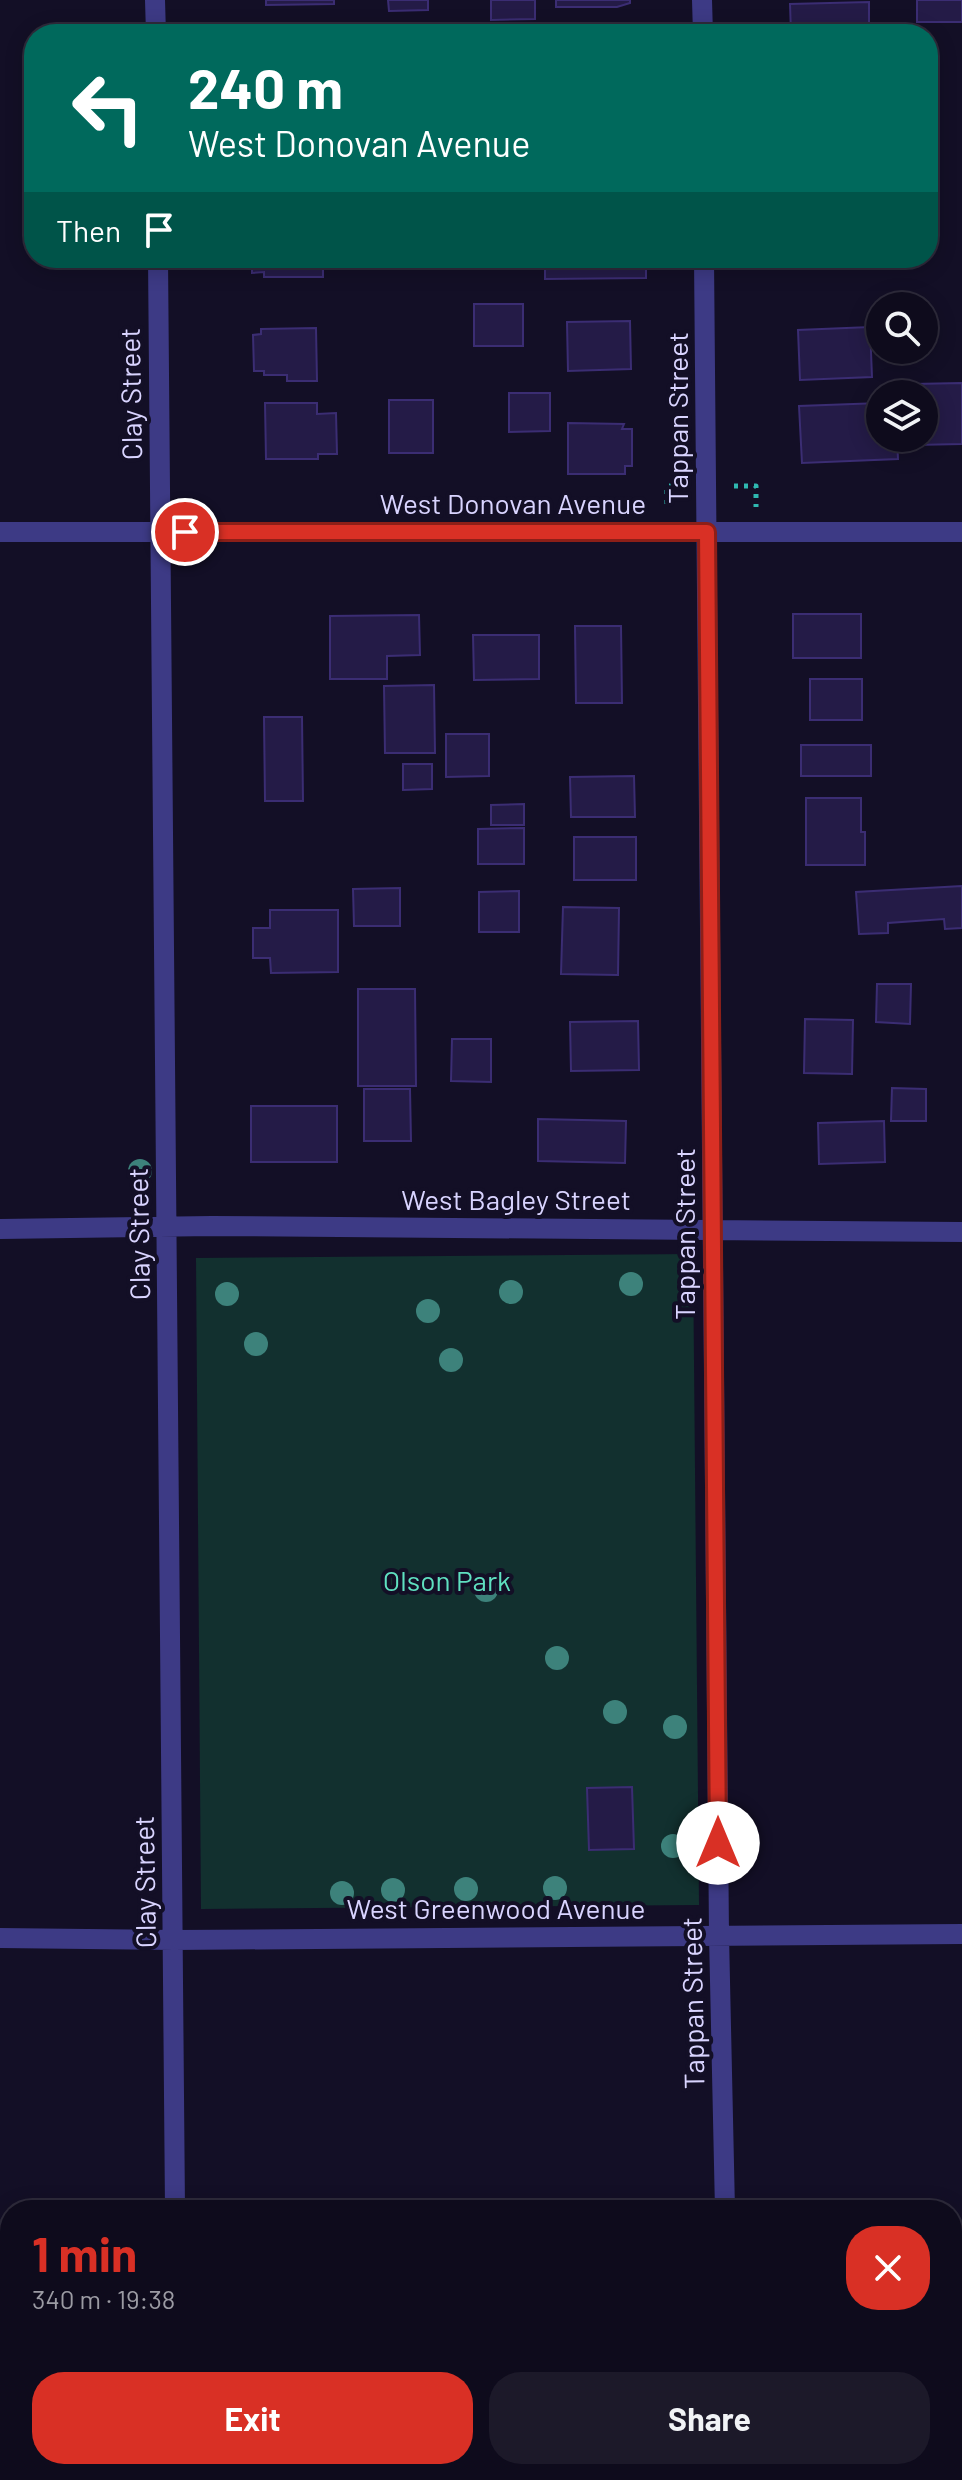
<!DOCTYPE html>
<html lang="en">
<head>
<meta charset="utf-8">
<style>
  :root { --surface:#0e0b1c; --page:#1c1929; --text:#f1f3f6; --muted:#9b9ba3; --line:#2e2b3b; --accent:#d93025 }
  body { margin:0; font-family:Barlow,sans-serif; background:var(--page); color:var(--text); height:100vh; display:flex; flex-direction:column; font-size:30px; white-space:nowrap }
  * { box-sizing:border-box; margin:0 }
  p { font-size:26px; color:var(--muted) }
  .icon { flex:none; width:44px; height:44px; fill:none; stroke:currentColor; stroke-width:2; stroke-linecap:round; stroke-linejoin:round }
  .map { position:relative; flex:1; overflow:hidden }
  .details { position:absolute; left:0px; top:2200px; width:962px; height:280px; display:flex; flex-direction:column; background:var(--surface); border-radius:32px 32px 0 0; box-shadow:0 4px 20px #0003,0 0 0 2px var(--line) }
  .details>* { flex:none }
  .banner { position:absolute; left:24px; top:24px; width:914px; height:244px; border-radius:32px; box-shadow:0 4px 20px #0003,0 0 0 2px var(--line); background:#00695c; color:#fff; overflow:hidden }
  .fabs { position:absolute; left:866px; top:292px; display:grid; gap:16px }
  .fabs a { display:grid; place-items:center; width:72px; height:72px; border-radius:50%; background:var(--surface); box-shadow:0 4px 20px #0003,0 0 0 2px var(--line); font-size:40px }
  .pin { position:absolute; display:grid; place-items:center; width:68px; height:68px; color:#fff; margin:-34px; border:4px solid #fff; border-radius:50%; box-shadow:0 2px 8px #0007 }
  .me { position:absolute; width:88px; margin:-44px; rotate:0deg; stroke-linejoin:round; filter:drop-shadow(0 0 6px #0008) }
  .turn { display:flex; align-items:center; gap:28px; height:168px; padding:0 32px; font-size:36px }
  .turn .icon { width:104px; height:104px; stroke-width:2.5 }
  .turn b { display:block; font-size:56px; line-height:68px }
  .then { display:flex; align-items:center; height:76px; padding:0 32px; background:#0003; gap:16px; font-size:30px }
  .round { display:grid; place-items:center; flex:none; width:84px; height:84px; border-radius:32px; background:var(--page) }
  .headline { display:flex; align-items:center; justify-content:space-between; height:136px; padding:0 32px }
  h1 { font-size:48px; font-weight:700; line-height:60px; color:var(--accent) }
  .button { display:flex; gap:16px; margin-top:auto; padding:16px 32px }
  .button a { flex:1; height:92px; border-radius:32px; background:var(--accent); color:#fff; font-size:32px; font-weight:700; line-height:92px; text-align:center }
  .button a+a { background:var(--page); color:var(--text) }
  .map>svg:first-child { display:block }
  .green { fill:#12302f }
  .building { fill:#241b47; stroke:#3b2d73; stroke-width:2 }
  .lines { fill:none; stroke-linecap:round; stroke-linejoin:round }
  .path { stroke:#2fb8b0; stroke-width:5; stroke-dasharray:4 6; stroke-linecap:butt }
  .minor { stroke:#3d3a85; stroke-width:20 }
  .tree { fill:#3d827b }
  .route-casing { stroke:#8d1f18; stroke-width:20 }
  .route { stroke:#d93025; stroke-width:14 }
  .labels { text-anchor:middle; stroke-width:8; stroke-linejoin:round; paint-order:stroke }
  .street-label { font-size:28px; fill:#d9d4ff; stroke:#130f26 }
  .park-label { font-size:28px; fill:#5fe0c0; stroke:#130f26 }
</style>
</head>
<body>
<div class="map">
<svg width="962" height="2480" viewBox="0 0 962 2480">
  <rect width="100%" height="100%" fill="#130f26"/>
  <path class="green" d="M693,1254L699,1905L201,1909L196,1258Z"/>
  <path class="building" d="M266,0H334V4L266,5Z
    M388,0H428V10L389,11Z
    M491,0H535V19L491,20Z
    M556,0H630V3L617,7H556Z
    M917,0H962V22H917Z
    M869,2V34H791L790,4Z
    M426,26V34H372V27Z
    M252,258H323V277H264V272L252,273Z
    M545,258H646V278L545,279Z
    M474,304H523V346H474Z
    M630,321L631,369L568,371L567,322Z
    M870,327L872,377L800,380L798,330Z
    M316,328L317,381H287V375H264V371H254L253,335L261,334V329Z
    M962,383V444L914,445V438H924V394H914L913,384Z
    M509,393H550V431L509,432Z
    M389,400H433V453H389Z
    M265,403H317V414L336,413L337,454H318V459H266Z
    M880,403V438H897L898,459L802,463L799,406Z
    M568,423L624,424L622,429H632V466H625V474H568Z
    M793,614H861V658H793Z
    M419,615L420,655L387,656V679H330V616Z
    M575,626H621L622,703H576Z
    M473,635H539V679L474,680Z
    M810,679H862V720H810Z
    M434,685L435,753H385L384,686Z
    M264,717H302L303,801H265Z
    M446,734H489V776L446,777Z
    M801,745H871V776H801Z
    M403,764H432V789L403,790Z
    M634,776L635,817H571L570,777Z
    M806,798H861V832H865V865H806Z
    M524,804V825H491V805Z
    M524,828V864H478V829Z
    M574,837H636V880H574Z
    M962,886V928L945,929L944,919L888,923V933L859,934L856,892Z
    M400,888V926H354L353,889Z
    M519,891V932H479V892Z
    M563,907L619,908L618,975L561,974Z
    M270,910H338V972L271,973L270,958H253V928H270Z
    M877,984H911L910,1024L876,1022Z
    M358,989H415L416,1086H358Z
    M805,1019L853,1020L852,1074L804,1073Z
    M638,1021L639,1070L571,1071L570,1022Z
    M452,1039H491V1082L451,1081Z
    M892,1088L926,1089V1121H891Z
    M364,1089H410L411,1141H364Z
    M251,1106H337V1162H251Z
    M538,1119L626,1121L625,1163L538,1161Z
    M884,1121L885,1162L819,1164L818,1123Z
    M632,1787L634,1849L589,1850L587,1788Z"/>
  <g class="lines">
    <path class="path" d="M734,486H756V507
      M667,504V486H680"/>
    <path class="minor" d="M155,0L156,34
      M702,0L703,34
      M158,258L175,2210
      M704,258L719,1935L725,2210
      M0,532H962
      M0,1229L212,1226L962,1232
      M0,1938L174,1940L962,1934
      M177,2470V2480
      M732,2473L962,2470"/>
  </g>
  <g class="tree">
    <circle cx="140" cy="1171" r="12"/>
    <circle cx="631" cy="1284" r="12"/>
    <circle cx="511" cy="1292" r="12"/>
    <circle cx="227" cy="1294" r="12"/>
    <circle cx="428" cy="1311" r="12"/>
    <circle cx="256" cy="1344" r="12"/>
    <circle cx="451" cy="1360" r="12"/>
    <circle cx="486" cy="1590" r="12"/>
    <circle cx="557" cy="1658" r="12"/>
    <circle cx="615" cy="1712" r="12"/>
    <circle cx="675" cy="1727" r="12"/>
    <circle cx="673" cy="1846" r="12"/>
    <circle cx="555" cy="1888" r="12"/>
    <circle cx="466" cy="1889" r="12"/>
    <circle cx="393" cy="1890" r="12"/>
    <circle cx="342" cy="1893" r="12"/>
  </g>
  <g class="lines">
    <g class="route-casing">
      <path id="route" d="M185,532H707L718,1843"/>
    </g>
    <use href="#route" class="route"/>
  </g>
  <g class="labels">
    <g class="street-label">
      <text transform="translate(131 394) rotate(-91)" y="10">Clay Street</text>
      <text transform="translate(678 418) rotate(-90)" y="10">Tappan Street</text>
      <text x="513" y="514">West Donovan Avenue</text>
      <text x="516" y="1210">West Bagley Street</text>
      <text transform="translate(139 1234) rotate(-91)" y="10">Clay Street</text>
      <text transform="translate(685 1234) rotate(-90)" y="10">Tappan Street</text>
      <text transform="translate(145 1882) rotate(-91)" y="10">Clay Street</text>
      <text x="496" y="1919">West Greenwood Avenue</text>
      <text transform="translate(693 2003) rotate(-91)" y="10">Tappan Street</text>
    </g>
    <g class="park-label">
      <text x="447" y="1591">Olson Park</text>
    </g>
  </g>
</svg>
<div class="fabs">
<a><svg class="icon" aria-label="search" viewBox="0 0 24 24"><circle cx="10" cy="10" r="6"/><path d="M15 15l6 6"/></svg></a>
<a><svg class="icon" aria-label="layers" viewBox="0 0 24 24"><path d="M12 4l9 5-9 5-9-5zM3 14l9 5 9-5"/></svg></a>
</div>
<div class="pin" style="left:185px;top:532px;background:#d93025"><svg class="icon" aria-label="arrive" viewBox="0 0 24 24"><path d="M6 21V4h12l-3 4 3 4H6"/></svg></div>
<svg class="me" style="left:718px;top:1843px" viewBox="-20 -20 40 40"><circle r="19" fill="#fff"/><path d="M0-13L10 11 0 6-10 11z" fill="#d93025"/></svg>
<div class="banner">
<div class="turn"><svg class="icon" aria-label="left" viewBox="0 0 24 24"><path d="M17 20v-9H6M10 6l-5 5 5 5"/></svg><div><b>240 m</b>West Donovan Avenue</div></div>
<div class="then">Then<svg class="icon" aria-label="arrive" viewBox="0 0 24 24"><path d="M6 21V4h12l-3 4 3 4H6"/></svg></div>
</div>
<section class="details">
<div class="headline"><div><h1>1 min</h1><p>340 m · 19:38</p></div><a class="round" style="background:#d93025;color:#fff"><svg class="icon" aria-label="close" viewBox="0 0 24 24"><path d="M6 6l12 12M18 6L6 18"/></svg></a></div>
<div class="button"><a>Exit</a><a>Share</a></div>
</section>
</div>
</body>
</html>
